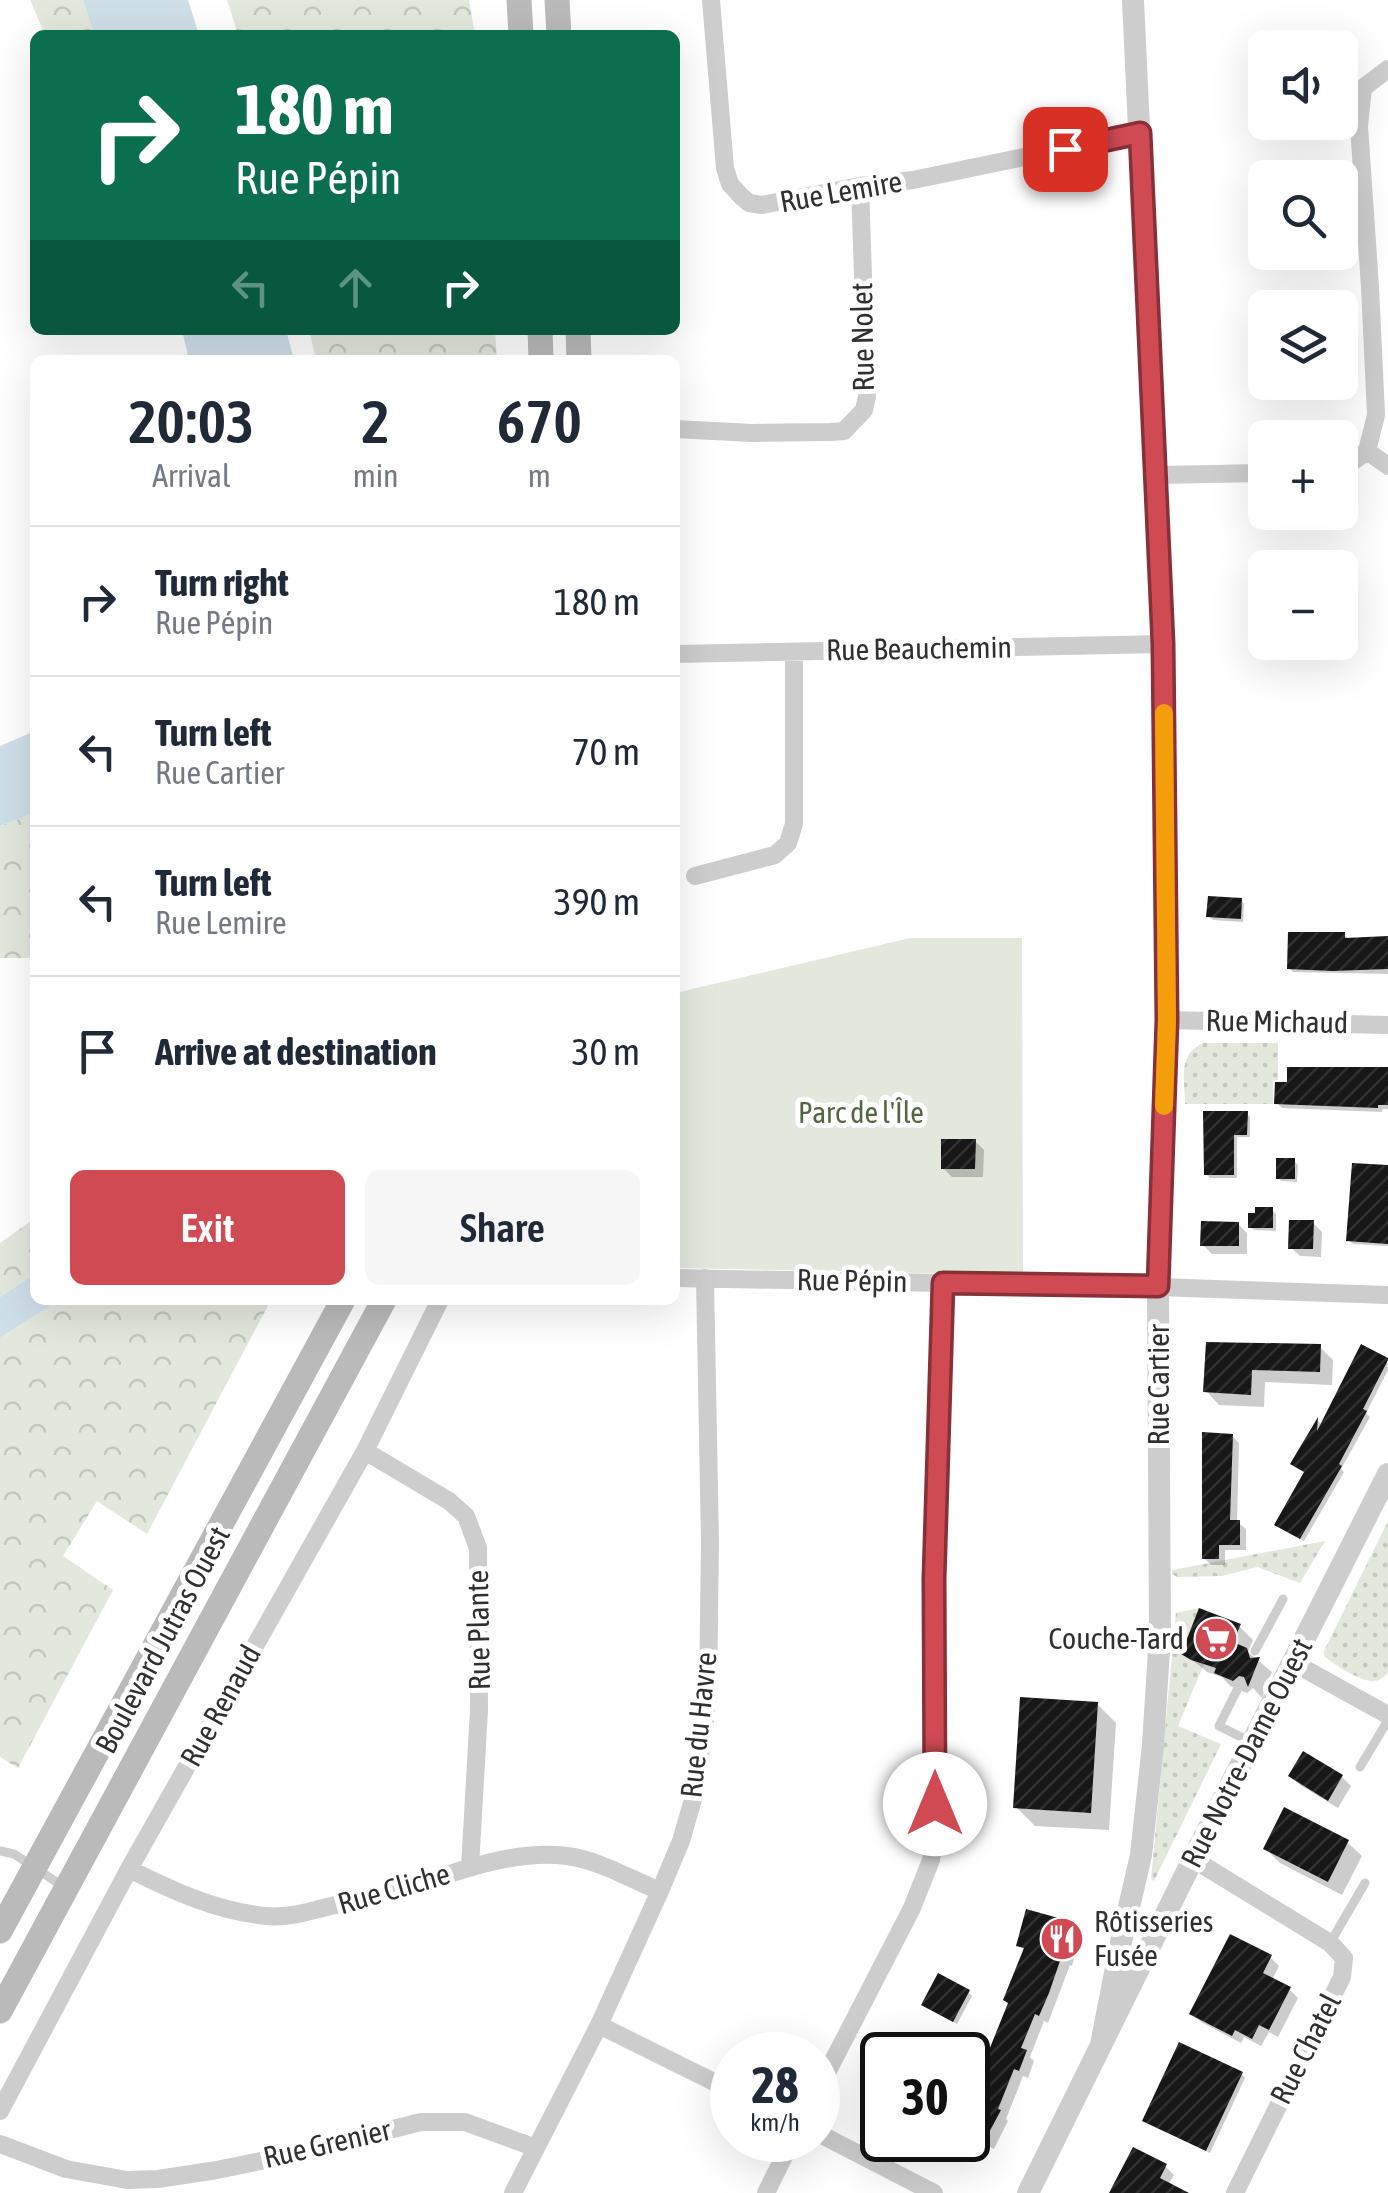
<!DOCTYPE html>
<html lang="en">
<head>
<meta charset="utf-8">
<style>
  :root { --surface:#fff; --page:#f6f6f7; --text:#1f2937; --muted:#747a83; --line:#e0e1e3; --accent:#d04a54 }
  body { margin:0; font-family:"Asap Condensed",sans-serif; background:var(--page); color:var(--text); height:100vh; display:flex; flex-direction:column; font-size:38px; white-space:nowrap }
  * { box-sizing:border-box; margin:0 }
  p { font-size:32px; color:var(--muted) }
  .icon { flex:none; width:55px; height:55px; fill:none; stroke:currentColor; stroke-width:2; stroke-linecap:round; stroke-linejoin:round }
  .map { position:relative; flex:1; overflow:hidden }
  .panel { position:absolute; left:30px; top:355px; width:650px; height:950px; display:flex; flex-direction:column; background:var(--surface); border-radius:15px; box-shadow:0 10px 40px #0002 }
  .panel>* { flex:none }
  .hud { position:absolute; left:30px; top:30px; width:650px; height:305px; border-radius:15px; box-shadow:0 10px 40px #0002; background:#0b6e4f; color:#fff; overflow:hidden }
  .tools { position:absolute; left:1248px; top:30px; display:grid; gap:20px }
  .tools a { display:grid; place-items:center; width:110px; height:110px; border-radius:15px; background:var(--surface); box-shadow:0 10px 40px #0002; font-size:50px }
  .speed { position:absolute; left:710px; top:2032px; display:flex; gap:20px; font-size:50px; font-weight:700; text-align:center }
  .speed>* { display:grid; place-content:center; width:130px; height:130px; border-radius:50%; background:var(--surface); box-shadow:0 10px 40px #0002; line-height:1 }
  .speed small { font-size:25px; font-weight:400 }
  .speed .limit { border:5px solid #111; border-radius:15px; background:#fff; color:#111 }
  .pin { position:absolute; display:grid; place-items:center; width:85px; height:85px; color:#fff; margin:-42px; border-radius:20px; box-shadow:0 5px 15px #0006 }
  .me { position:absolute; width:110px; margin:-55px; rotate:0deg; stroke-linejoin:round; filter:drop-shadow(0 0 8px #0008) }
  .turn { display:flex; align-items:center; gap:35px; height:210px; padding:0 40px; font-size:45px }
  .turn .icon { width:130px; height:130px; stroke-width:2.5 }
  .turn b { display:block; font-size:70px; line-height:85px }
  .lanes { display:flex; align-items:center; height:95px; padding:0 40px; background:#0003; justify-content:center; gap:50px; direction:ltr }
  .lanes .off { opacity:.35 }
  .eta { display:flex; justify-content:space-evenly; align-items:center; height:170px; text-align:center }
  .eta b { font-size:60px; font-weight:600; line-height:70px }
  .cta { display:flex; gap:20px; margin-top:auto; padding:20px 40px }
  .cta a { flex:1; height:115px; border-radius:15px; background:var(--accent); color:#fff; font-size:40px; font-weight:600; line-height:115px; text-align:center }
  .cta a+a { background:var(--page); color:var(--text) }
  ul { padding:0; list-style:none }
  li { display:flex; align-items:center; gap:30px; height:150px; padding:0 40px; border-top:2px solid var(--line) }
  li div { flex:1 }
  li b { display:block; font-size:38px }
  li em { font-style:normal }
  .map>svg:first-child { display:block }
  .grass { fill:url(#grass-dots) }
  .forest { fill:url(#forest-crowns) }
  .park { fill:#e3e8dd }
  .water { fill:#cfdfe9 }
  .shadow { fill:#0003 }
  .building { fill:url(#building-hatch) }
  .lines { fill:none; stroke-linecap:round; stroke-linejoin:round }
  .service { stroke:#cdcdcd; stroke-width:9 }
  .minor { stroke:#cdcdcd; stroke-width:18 }
  .tertiary { stroke:#cdcdcd; stroke-width:22 }
  .secondary { stroke:#bababa; stroke-width:25 }
  .route-casing { stroke:#873037; stroke-width:25 }
  .route { stroke:#d04a54; stroke-width:18 }
  .slow { stroke:#f59e0b; stroke-width:18 }
  .labels { text-anchor:middle; stroke-width:10; stroke-linejoin:round; paint-order:stroke }
  .street-label { font-size:30px; fill:#303030; stroke:#fff }
  .park-label { font-size:30px; fill:#546743; stroke:#fff }
  .poi-label { font-size:30px; fill:#303030; stroke:#fff; text-anchor:end }
</style>
</head>
<body>
<div class="map">
<svg width="1388" height="2193" viewBox="0 0 1388 2193">
  <defs>
    <pattern id="grass-dots" width="8" height="8" patternUnits="userSpaceOnUse" patternTransform="scale(2.5)"><rect width="8" height="8" fill="#e3e8dd"/><path d="M2 2h.1M6 6h.1" fill="none" stroke="#c3c7be" stroke-width="1.8" stroke-linecap="round"/></pattern>
    <pattern id="forest-crowns" width="20" height="18" patternUnits="userSpaceOnUse" patternTransform="scale(2.5)"><rect width="20" height="18" fill="#e3e8dd"/><path d="M2 6a3 3 0 1 1 6 0M12 15a3 3 0 1 1 6 0" fill="none" stroke="#c3c7be"/></pattern>
    <pattern id="building-hatch" width="6" height="6" patternUnits="userSpaceOnUse" patternTransform="scale(2.5)"><rect width="6" height="6" fill="#171717"/><path d="M-1 1l2-2M0 6l6-6M5 7l2-2" fill="none" stroke="#303030"/></pattern>
  </defs>
  <rect width="100%" height="100%" fill="#fff"/>
  <path class="grass" d="M1203,1043H1278V1080H1273V1104H1185C1185,1080 1177,1055 1203,1043Z
    M1388,1521V1673C1382,1678 1381,1681 1372,1681C1360,1681 1333,1664 1324,1656V1651Z
    M1325,1541L1300,1583L1257,1567L1222,1576L1177,1577L1172,1574V1570Z
    M1199,1608L1183,1649L1204,1664L1178,1726L1221,1744L1154,1881L1151,1879L1176,1613Z"/>
  <path class="forest" d="M30,0H83L94,35H45Z
    M227,0H469L475,35H238Z
    M309,330H495L497,360H316Z
    M35,813V958H0V826Z
    M35,1218V1274L0,1297V1243Z
    M59,1300H271L147,1534L97,1501L63,1556L113,1590L18,1768L0,1757V1338Z"/>
  <path class="park" d="M910,938H1022L1023,1275L675,1268V993Z"/>
  <path class="water" d="M83,0H188L199,35H94Z
    M182,330H286L294,360H189Z
    M35,731V813L0,826V746Z
    M35,1274V1300H59L0,1338V1297Z"/>
  <path class="shadow" d="M1241,900L1244,904L1243,922L1213,920L1209,916Z
    M1344,934L1348,938L1388,940V974L1293,972L1289,968Z
    M1388,1070V1109H1382V1112L1282,1108L1277,1103Z
    M1246,1113L1250,1117V1137H1237V1178H1210L1206,1174Z
    M975,1141L984,1150L983,1177H952L943,1168Z
    M1294,1161L1298,1165L1297,1182L1282,1181L1278,1178Z
    M1388,1167V1246L1353,1244L1349,1240Z
    M1272,1210L1276,1214V1231L1254,1230L1250,1227Z
    M1313,1223L1322,1232L1321,1257L1300,1256L1291,1248Z
    M1238,1224L1247,1233V1254H1212L1203,1245Z
    M1208,1345L1320,1347L1333,1360L1332,1385L1265,1382L1264,1407L1219,1405L1206,1391Z
    M1387,1361L1388,1370L1366,1413L1370,1417L1341,1469L1344,1472L1304,1541L1281,1528L1306,1473L1293,1464L1318,1421L1323,1426Z
    M1232,1436L1239,1443L1237,1522L1246,1529V1550H1225V1565H1211L1204,1558Z
    M1240,1627L1253,1640L1248,1652L1272,1672L1262,1698L1253,1688L1247,1693L1230,1686L1222,1677L1207,1672L1184,1653Z
    M1097,1704L1116,1723L1109,1830L1035,1826L1016,1807Z
    M1304,1754L1342,1777L1351,1786L1338,1808L1300,1785L1291,1776Z
    M1348,1843L1362,1856L1342,1895L1280,1863L1266,1849Z
    M1072,1924L1081,1933L1072,1966L1070,1965L1048,2023L1044,2021L1030,2057L1034,2061L1028,2078L1023,2076L1006,2119L1008,2121L994,2149L968,2135V2095L973,2098L1010,2004L1026,1952L1019,1945Z
    M1270,1957L1279,1966L1272,1980L1289,1989L1298,1998L1278,2037L1269,2032L1261,2046L1244,2037L1241,2043L1201,2022L1192,2014Z
    M968,1992L972,1996L957,2024L928,2008Z
    M1242,2074L1245,2078L1210,2153L1145,2121Z
    M1165,2166L1174,2175L1168,2185L1176,2193H1111Z"/>
  <path class="building" d="M1208,896L1242,898L1241,919L1206,917Z
    M1288,932H1345V938L1388,936V969L1333,971L1287,969Z
    M1287,1067H1388V1105H1378V1108L1274,1104L1275,1082H1287Z
    M1203,1111H1248L1247,1135H1234V1175H1204Z
    M941,1139H976L975,1169H941Z
    M1276,1158H1295V1179H1276Z
    M1352,1163L1388,1165V1244L1346,1241Z
    M1255,1207H1273V1228H1248V1213H1255Z
    M1289,1220H1314L1313,1249H1288Z
    M1201,1221L1239,1222V1246H1200Z
    M1206,1342L1321,1344L1320,1372L1252,1370L1251,1395L1203,1392Z
    M1361,1344L1388,1358V1360L1363,1409L1367,1411L1339,1464L1342,1466L1300,1539L1274,1525L1304,1472L1290,1464L1318,1417L1317,1431Z
    M1202,1432L1233,1434L1230,1520H1240V1545H1219V1559H1202Z
    M1199,1608L1241,1624L1233,1642L1247,1648L1250,1658L1260,1657L1248,1687L1244,1677L1239,1676L1233,1681L1214,1673L1216,1668L1191,1660L1181,1654Z
    M1020,1697L1098,1702L1091,1813L1013,1808Z
    M1303,1751L1343,1775L1328,1801L1288,1776Z
    M1284,1807L1349,1840L1328,1882L1263,1849Z
    M1026,1909L1073,1922L1063,1958H1061L1049,1993L1039,2016L1035,2014L1021,2048L1027,2050L1019,2071L1014,2069L998,2109L1001,2110L984,2142L968,2133V2093L971,2095L1008,2003L1003,2000L1024,1948L1016,1946Z
    M1230,1934L1272,1955L1263,1973L1291,1987L1269,2030L1259,2025L1252,2039L1235,2030L1232,2036L1189,2014Z
    M938,1973L970,1990L953,2022L921,2005Z
    M1179,2042L1243,2072L1206,2151L1142,2121Z
    M1133,2147L1167,2164L1160,2178L1189,2193H1109Z"/>
  <g class="lines">
    <path class="service" d="M1255,1651L1283,1599
      M1240,1684L1219,1726L1251,1742
      M1360,1767L1388,1720
      M0,1851L14,1854L64,1887
      M1330,1943L1365,1883"/>
    <path class="minor" d="M711,0L725,168L730,184L740,195L749,203L762,205L860,186L913,180L1140,133
      M675,429L752,433L831,432L844,431L864,410L867,397L860,186
      M1367,451L1388,466
      M1340,471L1367,451L1376,415L1370,287L1359,126L1363,88L1388,69
      M1156,475L1265,473
      M675,654L1163,644
      M695,876L775,855L788,843L794,824V652
      M1167,1020L1388,1025
      M675,1278L1158,1287L1388,1295
      M365,1451L449,1501L466,1516L478,1548L479,1710L470,1867
      M1294,1663L1388,1715
      M1193,1859L1330,1943L1344,1958L1342,1977L1235,2193
      M129,1869C173,1891 216,1911 266,1916C286,1918 308,1912 327,1907C362,1899 397,1891 431,1880C473,1866 522,1850 567,1856C599,1860 630,1879 660,1891
      M599,2025L732,2091
      M818,2090L912,1908L931,1860L936,1831L935,1579L943,1283
      M0,2111L129,1869L365,1451L440,1300
      M818,2133L934,2193
      M0,2144L66,2169L127,2180L158,2179L217,2170L285,2156L421,2122H465L536,2148
      M513,2193L599,2025L660,1891L681,1841L696,1789L708,1694L710,1542L705,1278
      M766,2193L792,2140"/>
    <path class="tertiary" d="M1101,2045L1121,1942L1141,1855L1153,1745L1160,1634L1158,1287L1167,1020L1163,644L1133,0
      M1028,2193L1193,1859L1388,1474"/>
    <path class="secondary" d="M519,0L521,35
      M557,0L559,35
      M540,330L541,360
      M578,330L579,360
      M0,1931L343,1300
      M0,2011L384,1300"/>
  </g>
  <g class="lines">
    <g class="route-casing">
      <path id="route" d="M935,1804L934,1579L943,1283L1158,1286L1167,1020L1163,644L1140,133L1065,149"/>
    </g>
    <use href="#route" class="route"/>
    <path class="slow" d="M1164,713L1167,1020L1164,1106"/>
  </g>
  <defs>
    <g id="supermarket-disc" transform="scale(2.25)"><circle r="9.5" fill="#d04a54" stroke="#fff"/><path d="M-6-5.5h2.5l.6 2H6L4.5 2H-2.5L-4.4-4H-6ZM-1.5 3.2a1.3 1.3 0 1 0 .1 0ZM3 3.2a1.3 1.3 0 1 0 .1 0Z" fill="#fff"/></g>
    <g id="restaurant-disc" transform="scale(2.25)"><circle r="9.5" fill="#d04a54" stroke="#fff"/><path d="M-5-6h1v4h1v-4h1v4h1v-4h1v5L-1.5 .5V6h-2V.5L-5-1ZM5-6V6H3V1.5H1.5Q1.5-4 5-6Z" fill="#fff"/></g>
  </defs>
  <g fill-rule="evenodd">
    <use href="#supermarket-disc" x="1216" y="1639"/>
    <use href="#restaurant-disc" x="1062" y="1939"/>
  </g>
  <g class="labels">
    <g class="street-label">
      <text transform="translate(841 192) rotate(-10)" y="10">Rue Lemire</text>
      <text transform="translate(863 337) rotate(-91)" y="10">Rue Nolet</text>
      <text transform="translate(919 649) rotate(-1)" y="10">Rue Beauchemin</text>
      <text transform="translate(1277 1022) rotate(1)" y="10">Rue Michaud</text>
      <text transform="translate(852 1281) rotate(1)" y="10">Rue Pépin</text>
      <text transform="translate(1159 1385) rotate(-90)" y="10">Rue Cartier</text>
      <text transform="translate(479 1630) rotate(-91)" y="10">Rue Plante</text>
      <text transform="translate(163 1640) rotate(-62)" y="10">Boulevard Jutras Ouest</text>
      <text transform="translate(221 1706) rotate(-61)" y="10">Rue Renaud</text>
      <text transform="translate(699 1725) rotate(-84)" y="10">Rue du Havre</text>
      <text transform="translate(1247 1753) rotate(-63)" y="10">Rue Notre-Dame Ouest</text>
      <text transform="translate(394 1889) rotate(-16)" y="10">Rue Cliche</text>
      <text transform="translate(1306 2049) rotate(-63)" y="10">Rue Chatel</text>
      <text transform="translate(327 2144) rotate(-13)" y="10">Rue Grenier</text>
    </g>
    <g class="park-label">
      <text x="861" y="1123">Parc de l'Île</text>
    </g>
    <g class="poi-label">
      <text x="1184" y="1649">Couche-Tard</text>
      <text x="1094" y="1932" text-anchor="start">Rôtisseries<tspan x="1094" dy="34">Fusée</tspan></text>
    </g>
  </g>
</svg>
<div class="tools">
<a><svg class="icon" aria-label="sound" viewBox="0 0 24 24"><path d="M4 9h4l5-4v14l-5-4H4zM17 9q2 3 0 6"/></svg></a>
<a><svg class="icon" aria-label="search" viewBox="0 0 24 24"><circle cx="10" cy="10" r="6"/><path d="M15 15l6 6"/></svg></a>
<a><svg class="icon" aria-label="layers" viewBox="0 0 24 24"><path d="M12 4l9 5-9 5-9-5zM3 14l9 5 9-5"/></svg></a>
<a>+</a>
<a>−</a>
</div>
<div class="speed"><div>28<small>km/h</small></div><div class="limit">30</div></div>
<div class="pin" style="left:1065px;top:149px;background:#d93025"><svg class="icon" aria-label="arrive" viewBox="0 0 24 24"><path d="M6 21V4h12l-3 4 3 4H6"/></svg></div>
<svg class="me" style="left:935px;top:1804px" viewBox="-20 -20 40 40"><circle r="19" fill="#fff"/><path d="M0-13L10 11 0 6-10 11z" fill="#d04a54"/></svg>
<div class="hud">
<div class="turn"><svg class="icon" aria-label="right" viewBox="0 0 24 24"><path d="M7 20v-9h11M14 6l5 5-5 5"/></svg><div><b>180 m</b>Rue Pépin</div></div>
<div class="lanes"><svg class="icon off" aria-label="left" viewBox="0 0 24 24"><path d="M17 20v-9H6M10 6l-5 5 5 5"/></svg><svg class="icon off" aria-label="ahead" viewBox="0 0 24 24"><path d="M12 20V5M6 11l6-6 6 6"/></svg><svg class="icon" aria-label="right" viewBox="0 0 24 24"><path d="M7 20v-9h11M14 6l5 5-5 5"/></svg></div>
</div>
<section class="panel">
<div class="eta">
<div><b>20:03</b><p>Arrival</p></div>
<div><b>2</b><p>min</p></div>
<div><b>670</b><p>m</p></div>
</div>
<ul>
<li><svg class="icon" aria-label="right" viewBox="0 0 24 24"><path d="M7 20v-9h11M14 6l5 5-5 5"/></svg><div><b>Turn right</b><p>Rue Pépin</p></div><em>180 m</em></li>
<li><svg class="icon" aria-label="left" viewBox="0 0 24 24"><path d="M17 20v-9H6M10 6l-5 5 5 5"/></svg><div><b>Turn left</b><p>Rue Cartier</p></div><em>70 m</em></li>
<li><svg class="icon" aria-label="left" viewBox="0 0 24 24"><path d="M17 20v-9H6M10 6l-5 5 5 5"/></svg><div><b>Turn left</b><p>Rue Lemire</p></div><em>390 m</em></li>
<li><svg class="icon" aria-label="arrive" viewBox="0 0 24 24"><path d="M6 21V4h12l-3 4 3 4H6"/></svg><div><b>Arrive at destination</b></div><em>30 m</em></li>
</ul>
<div class="cta"><a>Exit</a><a>Share</a></div>
</section>
</div>
</body>
</html>
